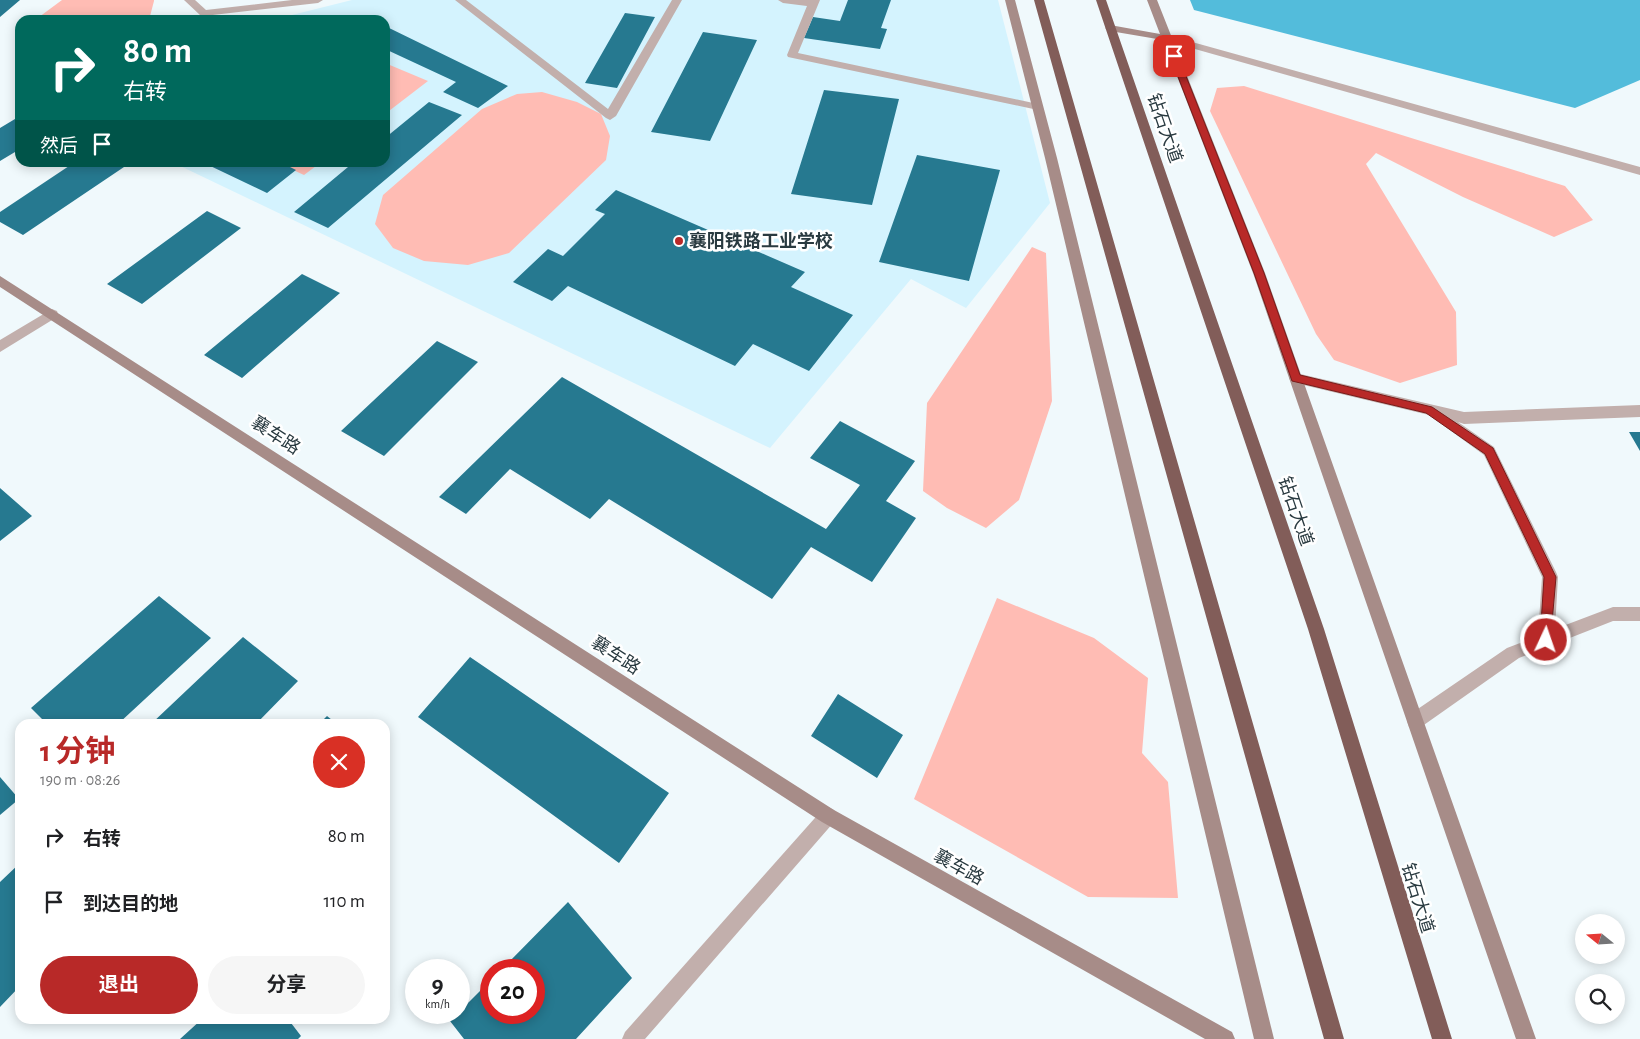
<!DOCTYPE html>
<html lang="zh">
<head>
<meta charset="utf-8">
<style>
  :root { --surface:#fff; --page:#f6f6f6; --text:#202124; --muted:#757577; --accent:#b82928 }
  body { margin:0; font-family:"Alegreya Sans","Noto Sans SC",sans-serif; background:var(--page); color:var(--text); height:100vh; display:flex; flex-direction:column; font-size:19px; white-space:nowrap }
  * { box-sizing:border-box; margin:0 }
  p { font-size:16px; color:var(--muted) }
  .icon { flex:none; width:28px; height:28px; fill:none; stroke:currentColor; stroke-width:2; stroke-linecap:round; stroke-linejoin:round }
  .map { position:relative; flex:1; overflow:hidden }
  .side { position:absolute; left:15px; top:719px; width:375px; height:305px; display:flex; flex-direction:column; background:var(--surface); border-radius:15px; box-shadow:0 2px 12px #0003 }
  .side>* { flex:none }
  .hud { position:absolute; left:15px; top:15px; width:375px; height:152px; border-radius:15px; box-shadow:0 2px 12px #0003; background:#00695c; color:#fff; overflow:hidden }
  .needle { width:32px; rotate:288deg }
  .tools { position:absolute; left:1575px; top:914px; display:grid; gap:10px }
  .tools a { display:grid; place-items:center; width:50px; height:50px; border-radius:50%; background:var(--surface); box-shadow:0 2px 12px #0003; font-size:25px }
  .speed { position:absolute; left:405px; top:959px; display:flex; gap:10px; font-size:25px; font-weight:700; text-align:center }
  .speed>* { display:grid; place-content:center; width:65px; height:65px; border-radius:50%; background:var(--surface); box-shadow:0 2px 12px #0003; line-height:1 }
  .speed small { font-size:12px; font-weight:400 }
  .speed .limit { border:8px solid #d22; background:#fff; color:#111 }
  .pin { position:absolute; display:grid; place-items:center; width:42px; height:42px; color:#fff; margin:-21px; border-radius:10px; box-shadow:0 2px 8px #0006 }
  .me { position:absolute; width:55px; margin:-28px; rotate:3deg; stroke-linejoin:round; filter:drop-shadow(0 0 4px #0008) }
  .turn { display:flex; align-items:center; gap:18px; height:105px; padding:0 25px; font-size:22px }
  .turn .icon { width:65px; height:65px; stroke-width:2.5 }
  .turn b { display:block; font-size:35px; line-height:42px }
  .then { display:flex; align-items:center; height:48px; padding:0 25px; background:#0003; gap:10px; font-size:19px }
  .round { display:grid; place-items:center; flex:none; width:52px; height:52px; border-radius:26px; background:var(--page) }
  .headline { display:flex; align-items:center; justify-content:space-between; height:85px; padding:0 25px }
  h1 { font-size:30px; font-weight:700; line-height:38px; color:var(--accent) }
  .primary-button { display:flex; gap:10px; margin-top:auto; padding:10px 25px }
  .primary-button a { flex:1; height:58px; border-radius:30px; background:var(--accent); color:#fff; font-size:20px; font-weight:700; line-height:58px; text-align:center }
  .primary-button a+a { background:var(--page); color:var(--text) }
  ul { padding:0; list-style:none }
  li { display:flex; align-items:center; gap:15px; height:65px; padding:0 25px }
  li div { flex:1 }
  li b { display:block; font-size:19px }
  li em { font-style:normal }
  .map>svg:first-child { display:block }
  .built { fill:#d4f3fe }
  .green { fill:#ffbcb4 }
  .water { fill:#53bcdb }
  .building { fill:#267990 }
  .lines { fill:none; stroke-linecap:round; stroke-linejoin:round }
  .lane { fill:#c2afac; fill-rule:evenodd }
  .street { fill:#c2afac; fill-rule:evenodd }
  .secondary { fill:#a78c88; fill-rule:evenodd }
  .highway { fill:#825d59; fill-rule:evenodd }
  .route { fill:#b82928; stroke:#781b1a }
  .poi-dot { fill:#b82928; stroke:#fff; stroke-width:2 }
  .labels { text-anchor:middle; stroke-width:5; stroke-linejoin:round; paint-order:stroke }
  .street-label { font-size:18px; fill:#293a40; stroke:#fff }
  .poi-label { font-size:18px; font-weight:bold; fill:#293a40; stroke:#fff; text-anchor:start }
</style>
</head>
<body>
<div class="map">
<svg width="1640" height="1039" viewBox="0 0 1640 1039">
  <rect width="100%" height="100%" fill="#f0f9fc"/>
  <path class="built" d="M352,0H998L1050,203L966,308L911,279L770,448L174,163L385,162V20H279L284,17Z"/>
  <path class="green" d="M62,0H154V1L149,20H35Z
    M385,63L428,81L385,114Z
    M1244,86L1565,186L1593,220L1554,237L1463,197L1376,153L1366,164L1456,312L1457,365L1400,383L1334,360L1316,334L1210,111L1217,88Z
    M542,92L577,102L601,114L610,136L606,160L509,253L468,265L424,261L393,248L375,224L383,195L482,109L517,94Z
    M278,163H320L304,175Z
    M1032,247L1046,253L1052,401L1019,500L986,528L947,508L923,491L927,403Z
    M997,598L1094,638L1148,678L1142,753L1168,782L1178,898L1088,897L914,799Z"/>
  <path class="water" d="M1190,0H1640V80L1575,108L1194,10Z"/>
  <path class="building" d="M0,0H20L0,17Z
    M848,0H891L881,28L887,29L880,49L804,38L813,17L840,21Z
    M625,13L655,17L617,88L585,83Z
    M385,26L508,86L478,108L443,92L456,82L385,49Z
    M703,32L757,40L710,141L651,132Z
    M824,90L899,99L872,205L791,194Z
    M429,102L462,115L328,228L294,212L354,162H385V138Z
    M20,116V149L0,161V128Z
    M917,155L1000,170L969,281L879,262Z
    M75,162H116L124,167L23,235L0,222V212Z
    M202,162H280L296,170L267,193Z
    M616,190L805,272L791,287L853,315L809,371L753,344L735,366L568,286L552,301L513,282L548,249L563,256L605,214L595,210Z
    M207,211L241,228L142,304L107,284Z
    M302,274L340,293L242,378L204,355Z
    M437,341L478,362L384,456L341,431Z
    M562,377L826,529L860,485L810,458L840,421L915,461L886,501L916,518L872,582L811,547L772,599L609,499L590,519L510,469L466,514L439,497Z
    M1629,432H1640V451Z
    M0,488L32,516L0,541Z
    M159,596L211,638L118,724H47L31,708Z
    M243,637L298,681L256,724H151Z
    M470,657L669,793L619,863L418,717Z
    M838,694L903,735L877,778L811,736Z
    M327,716L337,724H319Z
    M0,777L19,799L0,815Z
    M20,863V986L0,1007V882Z
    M568,902L632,978L576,1039H464L450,1021L491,980V1012H534V970H501Z
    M202,1019H288L301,1036L298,1039H180Z"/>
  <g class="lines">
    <path class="lane" d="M455,0H466L608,109L672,0H682L616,116L610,120L606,118Z
      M778,0H820L798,53L1038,104L1043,107L1038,110L788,57L787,55L807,6L783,3Z
      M1167,35L1640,167V175L1163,40L1162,38L1163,36Z
      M1296,373L1464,412L1640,405V417L1464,424L1458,422L1494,447L1556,572L1558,577L1555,629L1613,607H1640V621H1613L1519,658L1421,727L1415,729L1409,727L1407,721L1409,715L1507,648L1538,636L1542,577L1484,455L1429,415L1291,382L1289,378L1291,374Z"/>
    <path class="street" d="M184,0H195L206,10L292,0H323L318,3L204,16L200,15Z
      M52,309L57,311L58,314L57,317L0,352V340Z
      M828,807L834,810L837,816L834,822L645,1039H622L625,1032L822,810Z"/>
    <path class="secondary" d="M1005,0H1015L1057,158L1274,1039H1254L1045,158Z
      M1147,0H1157L1265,273L1536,1039H1516L1253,273L1163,40L1110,31L1105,28L1110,25L1160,34Z
      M0,276L834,810L1232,1032L1235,1039H1205L822,822L0,287Z"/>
    <path class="highway" d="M1034,0H1044L1344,1039H1324Z
      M1096,0H1106L1324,629L1452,1039H1432L1308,629Z"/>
  </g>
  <path class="route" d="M1171,54L1178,56L1264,273L1300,375L1432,407L1493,448L1556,577L1550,645L1546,646L1542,645L1540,640L1544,577L1485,454L1426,413L1292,381L1254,273L1170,56Z"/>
  <circle class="poi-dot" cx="679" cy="241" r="5"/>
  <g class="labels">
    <g class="street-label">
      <text transform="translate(1165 128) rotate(71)" y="6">钻石大道</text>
      <text transform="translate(276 435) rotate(33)" y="6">襄车路</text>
      <text transform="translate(1296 511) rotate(71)" y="6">钻石大道</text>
      <text transform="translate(616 655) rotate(33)" y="6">襄车路</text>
      <text transform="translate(959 867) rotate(29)" y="6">襄车路</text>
      <text transform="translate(1418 898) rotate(73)" y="6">钻石大道</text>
    </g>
    <g class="poi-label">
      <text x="689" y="247">襄阳铁路工业学校</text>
    </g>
  </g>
</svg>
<div class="tools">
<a><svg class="needle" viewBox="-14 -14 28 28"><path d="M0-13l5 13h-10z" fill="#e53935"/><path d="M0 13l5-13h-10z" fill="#757577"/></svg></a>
<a><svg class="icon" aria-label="search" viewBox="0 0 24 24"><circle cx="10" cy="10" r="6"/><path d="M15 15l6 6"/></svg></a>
</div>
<div class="speed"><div>9<small>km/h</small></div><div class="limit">20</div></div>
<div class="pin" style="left:1174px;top:56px;background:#d93025"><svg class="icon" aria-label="arrive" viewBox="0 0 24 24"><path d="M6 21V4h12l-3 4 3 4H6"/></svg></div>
<svg class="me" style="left:1546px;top:640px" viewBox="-20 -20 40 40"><circle r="17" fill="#b82928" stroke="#fff" stroke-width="3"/><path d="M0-11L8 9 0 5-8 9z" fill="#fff"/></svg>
<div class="hud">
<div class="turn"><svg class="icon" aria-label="right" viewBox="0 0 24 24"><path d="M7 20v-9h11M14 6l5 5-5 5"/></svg><div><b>80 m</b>右转</div></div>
<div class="then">然后<svg class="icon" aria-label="arrive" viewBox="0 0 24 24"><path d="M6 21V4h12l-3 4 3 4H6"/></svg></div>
</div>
<section class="side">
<div class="headline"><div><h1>1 分钟</h1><p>190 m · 08:26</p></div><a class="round" style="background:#d93025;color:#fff"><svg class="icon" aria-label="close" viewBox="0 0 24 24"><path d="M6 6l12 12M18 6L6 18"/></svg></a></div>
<ul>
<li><svg class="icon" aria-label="right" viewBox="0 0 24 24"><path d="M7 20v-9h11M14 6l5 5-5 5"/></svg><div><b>右转</b></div><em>80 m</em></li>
<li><svg class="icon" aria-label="arrive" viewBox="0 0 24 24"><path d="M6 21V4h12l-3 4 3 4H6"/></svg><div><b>到达目的地</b></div><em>110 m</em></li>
</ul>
<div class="primary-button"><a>退出</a><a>分享</a></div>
</section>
</div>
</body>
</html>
